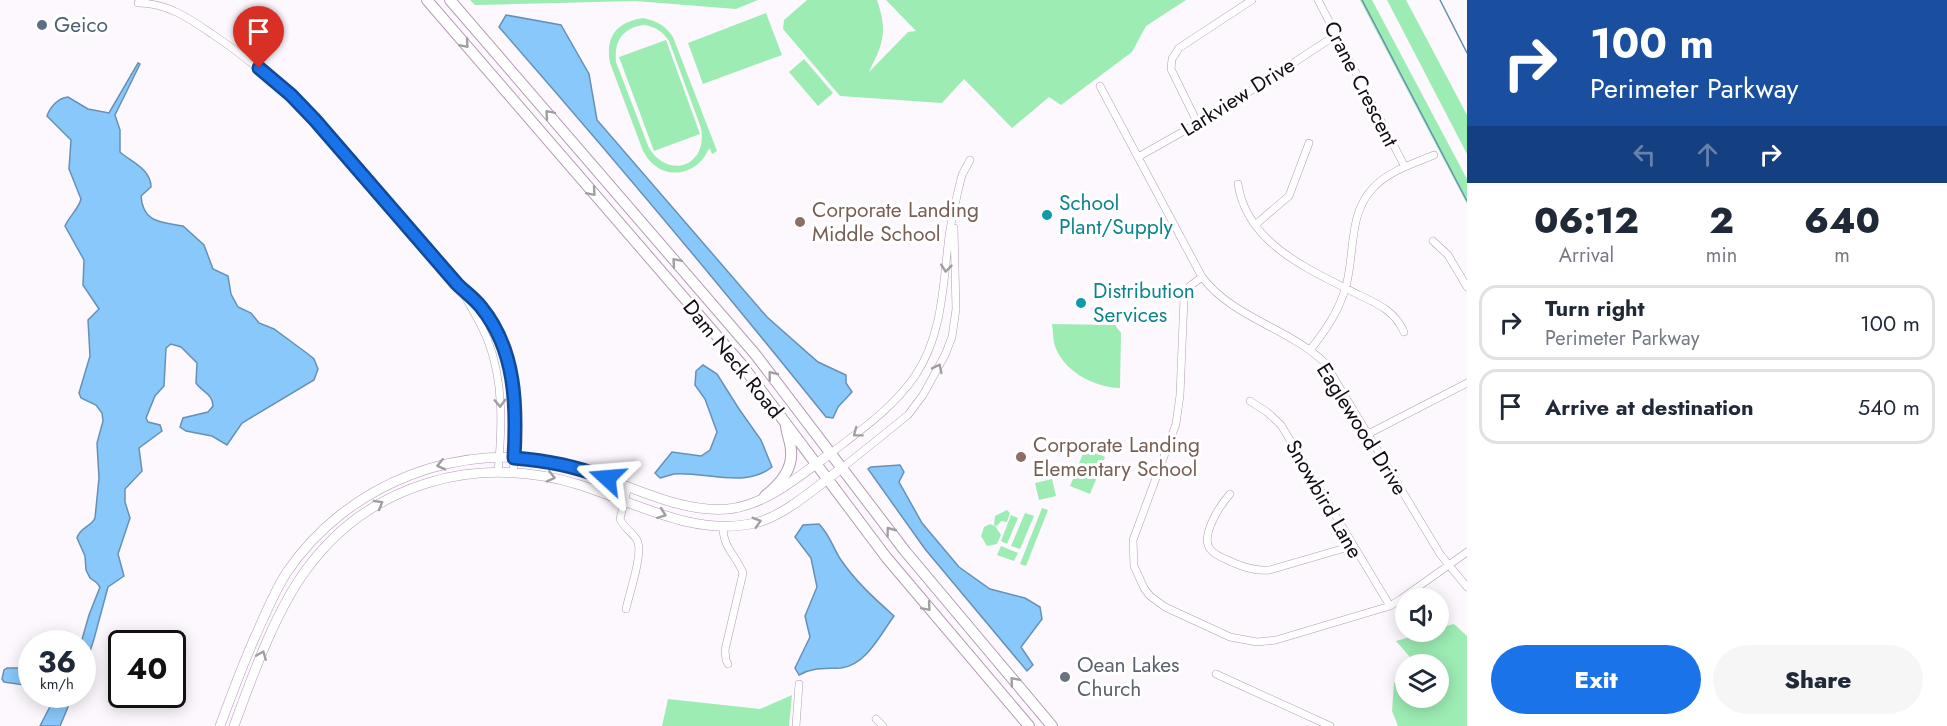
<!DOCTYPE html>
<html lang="en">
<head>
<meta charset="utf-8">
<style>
  :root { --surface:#fff; --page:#f6f6f7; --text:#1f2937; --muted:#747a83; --line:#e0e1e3; --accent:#1a73e8 }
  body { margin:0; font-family:Jost,sans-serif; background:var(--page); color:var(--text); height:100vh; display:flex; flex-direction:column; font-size:22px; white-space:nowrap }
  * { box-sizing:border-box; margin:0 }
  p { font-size:20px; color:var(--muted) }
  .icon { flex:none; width:33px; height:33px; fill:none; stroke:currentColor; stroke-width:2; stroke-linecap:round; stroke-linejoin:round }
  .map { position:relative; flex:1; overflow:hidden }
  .drawer { display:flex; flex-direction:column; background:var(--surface); width:480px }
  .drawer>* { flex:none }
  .guide { background:#1a4fa0; color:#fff; overflow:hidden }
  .buttons { position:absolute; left:1395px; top:588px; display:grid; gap:12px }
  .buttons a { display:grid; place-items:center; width:54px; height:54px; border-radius:50%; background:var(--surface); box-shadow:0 3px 15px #0003; font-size:30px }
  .speed { position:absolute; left:18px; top:630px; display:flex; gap:12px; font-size:30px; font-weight:700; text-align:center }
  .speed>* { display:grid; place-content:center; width:78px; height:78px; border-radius:50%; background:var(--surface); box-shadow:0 3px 15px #0003; line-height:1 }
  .speed small { font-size:15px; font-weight:400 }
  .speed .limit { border:3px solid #111; border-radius:9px; background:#fff; color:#111 }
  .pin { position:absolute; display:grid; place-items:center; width:51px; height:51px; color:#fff; margin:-62px -26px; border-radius:50% 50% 50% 0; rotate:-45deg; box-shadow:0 0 6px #0007 }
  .pin .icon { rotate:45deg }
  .me { position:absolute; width:66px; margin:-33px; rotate:289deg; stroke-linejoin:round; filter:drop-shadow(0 0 4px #0008) }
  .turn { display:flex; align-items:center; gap:21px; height:126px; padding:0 24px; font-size:27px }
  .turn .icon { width:78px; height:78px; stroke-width:2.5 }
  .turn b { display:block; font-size:42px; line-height:51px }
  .lanes { display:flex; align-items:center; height:57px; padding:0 24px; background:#0003; justify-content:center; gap:30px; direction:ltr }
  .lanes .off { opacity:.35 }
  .eta { display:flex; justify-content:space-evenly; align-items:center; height:102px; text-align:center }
  .eta b { font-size:36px; font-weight:800; line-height:42px }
  .cta { display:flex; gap:12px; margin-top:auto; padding:12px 24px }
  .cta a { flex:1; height:69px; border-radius:36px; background:var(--accent); color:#fff; font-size:24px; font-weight:800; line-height:69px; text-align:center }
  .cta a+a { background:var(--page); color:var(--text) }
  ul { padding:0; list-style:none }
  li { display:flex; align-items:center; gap:18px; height:75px; margin:0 12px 9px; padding:0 12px; border:3px solid var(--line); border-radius:18px }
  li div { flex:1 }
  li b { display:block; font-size:22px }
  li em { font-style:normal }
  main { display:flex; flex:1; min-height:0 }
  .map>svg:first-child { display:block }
  .green { fill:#9decb4; fill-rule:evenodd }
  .water { fill:#89c8fb; stroke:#6690b6; stroke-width:1.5 }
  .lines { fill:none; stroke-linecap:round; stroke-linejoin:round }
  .stream { stroke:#6690b6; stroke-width:1.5 }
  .minor-casing { stroke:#b39bb4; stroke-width:8 }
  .tertiary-casing { stroke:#b39bb4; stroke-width:10 }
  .primary-casing { stroke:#b39bb4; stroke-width:12 }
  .minor { stroke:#fff; stroke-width:7 }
  .tertiary { stroke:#fff; stroke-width:9 }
  .primary { stroke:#fff; stroke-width:10 }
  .oneway { stroke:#a19ea1 }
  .route-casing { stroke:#114b97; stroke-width:15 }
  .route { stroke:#1a73e8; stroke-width:10 }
  .service-dot { fill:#5c6f8a; stroke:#fff; stroke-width:2 }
  .culture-dot { fill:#0f9aa8; stroke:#fff; stroke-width:2 }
  .education-dot { fill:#8d6e63; stroke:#fff; stroke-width:2 }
  .worship-dot { fill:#6b7280; stroke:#fff; stroke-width:2 }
  .labels { text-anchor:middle; stroke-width:6; stroke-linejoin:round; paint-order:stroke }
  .service-label { font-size:21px; fill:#4e5e75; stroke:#fff; text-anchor:start }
  .street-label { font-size:21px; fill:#140c15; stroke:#fff }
  .culture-label { font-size:21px; fill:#0d838f; stroke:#fff; text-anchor:start }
  .education-label { font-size:21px; fill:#785e54; stroke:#fff; text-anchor:start }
  .worship-label { font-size:21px; fill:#5b616d; stroke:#fff; text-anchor:start }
</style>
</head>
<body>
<main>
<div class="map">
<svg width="1467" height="726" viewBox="0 0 1467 726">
  <rect width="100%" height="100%" fill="#fdf8fe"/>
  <path class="green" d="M470,0H758L736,9L635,1L475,5Z
    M807,0H877C884,21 886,34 877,55C874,61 871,67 869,72L908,32L916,31L886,0H1186L1146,26L1132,52L1061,105L1049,97L1012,128L964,79L942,103L840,96L783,29L784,20Z
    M1360,0H1372L1467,179V204Z
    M1387,0H1406L1467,115V154Z
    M766,13L782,55L703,84L688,43Z
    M643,18C657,21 665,25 673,37L717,151L712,154L710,149L708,150C699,172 670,181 652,163C648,160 646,155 643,151L610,63C605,36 617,22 643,18ZM644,25C656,27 662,31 669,41L701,128C708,166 669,180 649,148L616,62C614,40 623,28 644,25Z
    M666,40L700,134L654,151L619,57Z
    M804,59L833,93L818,106L789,72Z
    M1052,324L1115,325L1121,333L1120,388C1093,387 1062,371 1054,343C1053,337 1053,330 1052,324Z
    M1085,448L1105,457L1098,474L1078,466Z
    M1077,469L1097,477L1090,494L1070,486Z
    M1052,479L1056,496L1039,500L1035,483Z
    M1042,508L1048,510L1026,566L1020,564Z
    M1007,510L1010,513L1007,522L1001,521L997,526L994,525L995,516Z
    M1025,513L1034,516L1020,549L1011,546Z
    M1011,515L1018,518L1007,544L1001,541Z
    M990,524L995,526L1001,535L997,544L987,546L981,536L984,527Z
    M1001,546L1018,553L1014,561L997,555Z
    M1454,624L1467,636V726H1398L1392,711L1394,683L1405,676L1406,698H1438V664H1416L1396,641L1428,632H1438L1439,628Z
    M792,695L789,726H662L668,699L760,709Z"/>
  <path class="water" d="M506,15L561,25L589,74L597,120L767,317L818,362L846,375V383L852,392L838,407L833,418L826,417C720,285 611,155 499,27Z
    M138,63L140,64L115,115L120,130V152C131,162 151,169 151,187L141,196C143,223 161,222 183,226L204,245L213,269L228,276L231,294L238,307L251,313L259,323L274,329L308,354L314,359L318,369L314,380L242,423L227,445L212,436L186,431L180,427L183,418L208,412L213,406C213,394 202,392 196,383L197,363L181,347L171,344L166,348L164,386L155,396L146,418L148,422L160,425L162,431L139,448L142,471L125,489V502L130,518L118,554L124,576L108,587L94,639L83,673L81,643L89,615L100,587L97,583L90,578L86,570L85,556L77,538C80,527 91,527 95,518L99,478L97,443L103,421L102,413L96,405L81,398L79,393L90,356L88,320L99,309L83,285L84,260L65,226C69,217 79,208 81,199L69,169L71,140L47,116C50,107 58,98 68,97L88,109L109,113Z
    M703,365L717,374L739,409L761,440L772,467C745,489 704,471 674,474C669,475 664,477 660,478L655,473L672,452L701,456L710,450L717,432L705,399L695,385L696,371Z
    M900,465L904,472L899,482L922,523L959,567L990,589L1025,598L1040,607L1042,619L1021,647L1033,665L1027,671L925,549L868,469L871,467Z
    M819,524C830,535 833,548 841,560C856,582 875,599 894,616C880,635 866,665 841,668C825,669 812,667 799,675L795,668L810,637L805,616L817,587L811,558L795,537L803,525Z
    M7,668H31V686L4,682L2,679L4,670Z
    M56,695H73L60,726H40Z"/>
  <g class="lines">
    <path class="stream" d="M1362,0L1467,201
      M1440,0L1467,53"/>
    <g class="minor-casing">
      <path id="minor" d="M1318,0L1405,167
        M138,3C167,3 189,18 212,34C310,99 381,196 457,284C465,291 474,299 481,307C519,353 519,416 513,472
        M1100,86L1202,277C1233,318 1289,328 1325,363L1440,554L1467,587
        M1198,124L1171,69L1172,59L1179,48L1252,0
        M1138,157L1223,109L1336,35
        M1238,184C1247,245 1311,270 1359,295C1378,304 1395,311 1404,332
        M1255,225L1289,196L1309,143
        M1433,241L1448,255L1467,287
        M1202,277L1190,286L1184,298L1180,395L1176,424L1133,540L1134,566L1144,588L1150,596L1165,607L1230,637L1257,642L1276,640L1390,606L1401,599L1467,552
        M462,291C471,308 482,324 488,341C504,382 502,429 498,472
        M1310,350C1326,330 1339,311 1346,286C1355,254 1348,214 1373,188C1389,171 1412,164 1434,155
        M1250,401L1267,412L1281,425L1390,606
        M1368,434L1467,383
        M831,453C861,430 893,408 915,376C943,335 943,283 949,236C951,221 955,206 958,191L962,175L970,160
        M842,468L908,415L923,395L945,355L952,337L956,309L954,228
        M1230,494C1221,504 1200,535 1210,549C1215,556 1226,559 1234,563C1246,568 1256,571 1270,570L1352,546
        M723,527C723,548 736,555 743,573L725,650L726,660L728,664
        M626,609C629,594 644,552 637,540C632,532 624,528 620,519L628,486
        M1216,674L1330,726
        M876,719L883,726
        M796,726L799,684"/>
    </g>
    <g class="tertiary-casing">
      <path id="tertiary" d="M220,726C231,696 242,666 255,637C265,615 274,592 287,572C347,483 463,438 567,465C616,478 676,514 728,509C767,505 800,475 831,453
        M234,726C252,677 275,612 306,570C370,482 479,453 580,485C636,503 695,537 755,523C785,516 817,486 842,468"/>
    </g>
    <g class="primary-casing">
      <path id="primary" d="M427,0L742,365L886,557L1029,726
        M450,0L755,354L905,551L1052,726
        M765,496C779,485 793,470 791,451C791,443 787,435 786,426"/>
    </g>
    <use href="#minor" class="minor"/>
    <use href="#tertiary" class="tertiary"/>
    <use href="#primary" class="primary"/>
  </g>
  <defs><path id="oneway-chevron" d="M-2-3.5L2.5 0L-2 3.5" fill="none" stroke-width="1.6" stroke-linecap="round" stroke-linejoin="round" transform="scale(1.5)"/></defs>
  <g class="oneway">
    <use href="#oneway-chevron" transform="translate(465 44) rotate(49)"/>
    <use href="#oneway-chevron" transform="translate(549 114) rotate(-131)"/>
    <use href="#oneway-chevron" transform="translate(592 192) rotate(49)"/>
    <use href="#oneway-chevron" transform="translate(676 262) rotate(-131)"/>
    <use href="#oneway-chevron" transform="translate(946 268) rotate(96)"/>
    <use href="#oneway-chevron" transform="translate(938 368) rotate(-64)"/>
    <use href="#oneway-chevron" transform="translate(772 375) rotate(-128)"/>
    <use href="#oneway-chevron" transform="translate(500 403) rotate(88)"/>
    <use href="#oneway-chevron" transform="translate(857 433) rotate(143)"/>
    <use href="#oneway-chevron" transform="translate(441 465) rotate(167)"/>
    <use href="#oneway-chevron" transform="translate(551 477) rotate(13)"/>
    <use href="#oneway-chevron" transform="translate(379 504) rotate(-30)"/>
    <use href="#oneway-chevron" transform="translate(662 514) rotate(21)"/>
    <use href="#oneway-chevron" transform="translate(757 522) rotate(-17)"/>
    <use href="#oneway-chevron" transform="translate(890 531) rotate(-127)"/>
    <use href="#oneway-chevron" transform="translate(927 607) rotate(49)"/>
    <use href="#oneway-chevron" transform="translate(262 655) rotate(-68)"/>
    <use href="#oneway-chevron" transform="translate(1014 681) rotate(-130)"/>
  </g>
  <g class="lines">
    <g class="route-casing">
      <path id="route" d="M259,68L291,95L315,120L457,284C465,292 474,298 481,307C516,350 517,405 514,458C550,461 573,466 607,478"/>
    </g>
    <use href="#route" class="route"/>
  </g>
  <circle class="service-dot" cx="42" cy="25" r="6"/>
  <g class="culture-dot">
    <circle cx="1047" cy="215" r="6"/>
    <circle cx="1081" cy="303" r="6"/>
  </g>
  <g class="education-dot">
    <circle cx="800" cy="222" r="6"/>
    <circle cx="1021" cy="457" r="6"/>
  </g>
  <circle class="worship-dot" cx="1065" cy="677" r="6"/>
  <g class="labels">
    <g class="service-label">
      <text x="54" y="32">Geico</text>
    </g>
    <g class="street-label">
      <text transform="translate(1361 84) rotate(63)" y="7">Crane Crescent</text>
      <text transform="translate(1238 97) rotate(-32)" y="7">Larkview Drive</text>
      <text transform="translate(733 359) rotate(51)" y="7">Dam Neck Road</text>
      <text transform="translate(1362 429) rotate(58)" y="7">Eaglewood Drive</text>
      <text transform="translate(1324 499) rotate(60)" y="7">Snowbird Lane</text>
    </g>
    <g class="culture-label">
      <text x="1059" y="210">School<tspan x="1059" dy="24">Plant/Supply</tspan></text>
      <text x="1093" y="298">Distribution<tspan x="1093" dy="24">Services</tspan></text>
    </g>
    <g class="education-label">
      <text x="812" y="217">Corporate Landing<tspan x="812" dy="24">Middle School</tspan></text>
      <text x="1033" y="452">Corporate Landing<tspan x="1033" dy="24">Elementary School</tspan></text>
    </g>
    <g class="worship-label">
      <text x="1077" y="672">Oean Lakes<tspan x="1077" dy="24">Church</tspan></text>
    </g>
  </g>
</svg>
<div class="buttons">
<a><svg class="icon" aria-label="sound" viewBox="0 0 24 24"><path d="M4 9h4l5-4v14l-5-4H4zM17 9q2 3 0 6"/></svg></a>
<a><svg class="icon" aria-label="layers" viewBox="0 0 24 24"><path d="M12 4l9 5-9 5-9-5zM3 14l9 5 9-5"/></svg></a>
</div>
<div class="speed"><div>36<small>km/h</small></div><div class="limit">40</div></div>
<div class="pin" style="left:259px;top:68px;background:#d93025"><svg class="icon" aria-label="arrive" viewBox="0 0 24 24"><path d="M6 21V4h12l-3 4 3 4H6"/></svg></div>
<svg class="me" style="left:607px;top:478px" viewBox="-20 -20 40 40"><path d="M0-17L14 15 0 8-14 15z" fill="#1a73e8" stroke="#fff" stroke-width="4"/></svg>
</div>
<section class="drawer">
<div class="guide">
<div class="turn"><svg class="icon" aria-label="right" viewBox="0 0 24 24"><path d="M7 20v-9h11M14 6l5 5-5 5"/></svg><div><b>100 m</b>Perimeter Parkway</div></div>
<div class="lanes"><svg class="icon off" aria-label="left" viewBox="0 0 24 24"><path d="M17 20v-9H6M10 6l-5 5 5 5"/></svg><svg class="icon off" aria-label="ahead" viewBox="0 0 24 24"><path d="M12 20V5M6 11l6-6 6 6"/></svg><svg class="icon" aria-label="right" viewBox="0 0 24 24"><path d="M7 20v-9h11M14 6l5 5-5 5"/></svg></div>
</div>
<div class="eta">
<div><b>06:12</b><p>Arrival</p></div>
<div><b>2</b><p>min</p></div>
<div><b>640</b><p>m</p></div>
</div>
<ul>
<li><svg class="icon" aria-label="right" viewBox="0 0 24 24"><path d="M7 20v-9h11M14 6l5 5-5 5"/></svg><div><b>Turn right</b><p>Perimeter Parkway</p></div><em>100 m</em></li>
<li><svg class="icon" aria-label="arrive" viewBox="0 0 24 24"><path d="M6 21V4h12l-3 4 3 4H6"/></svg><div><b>Arrive at destination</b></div><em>540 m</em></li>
</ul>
<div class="cta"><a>Exit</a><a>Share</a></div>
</section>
</main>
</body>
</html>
